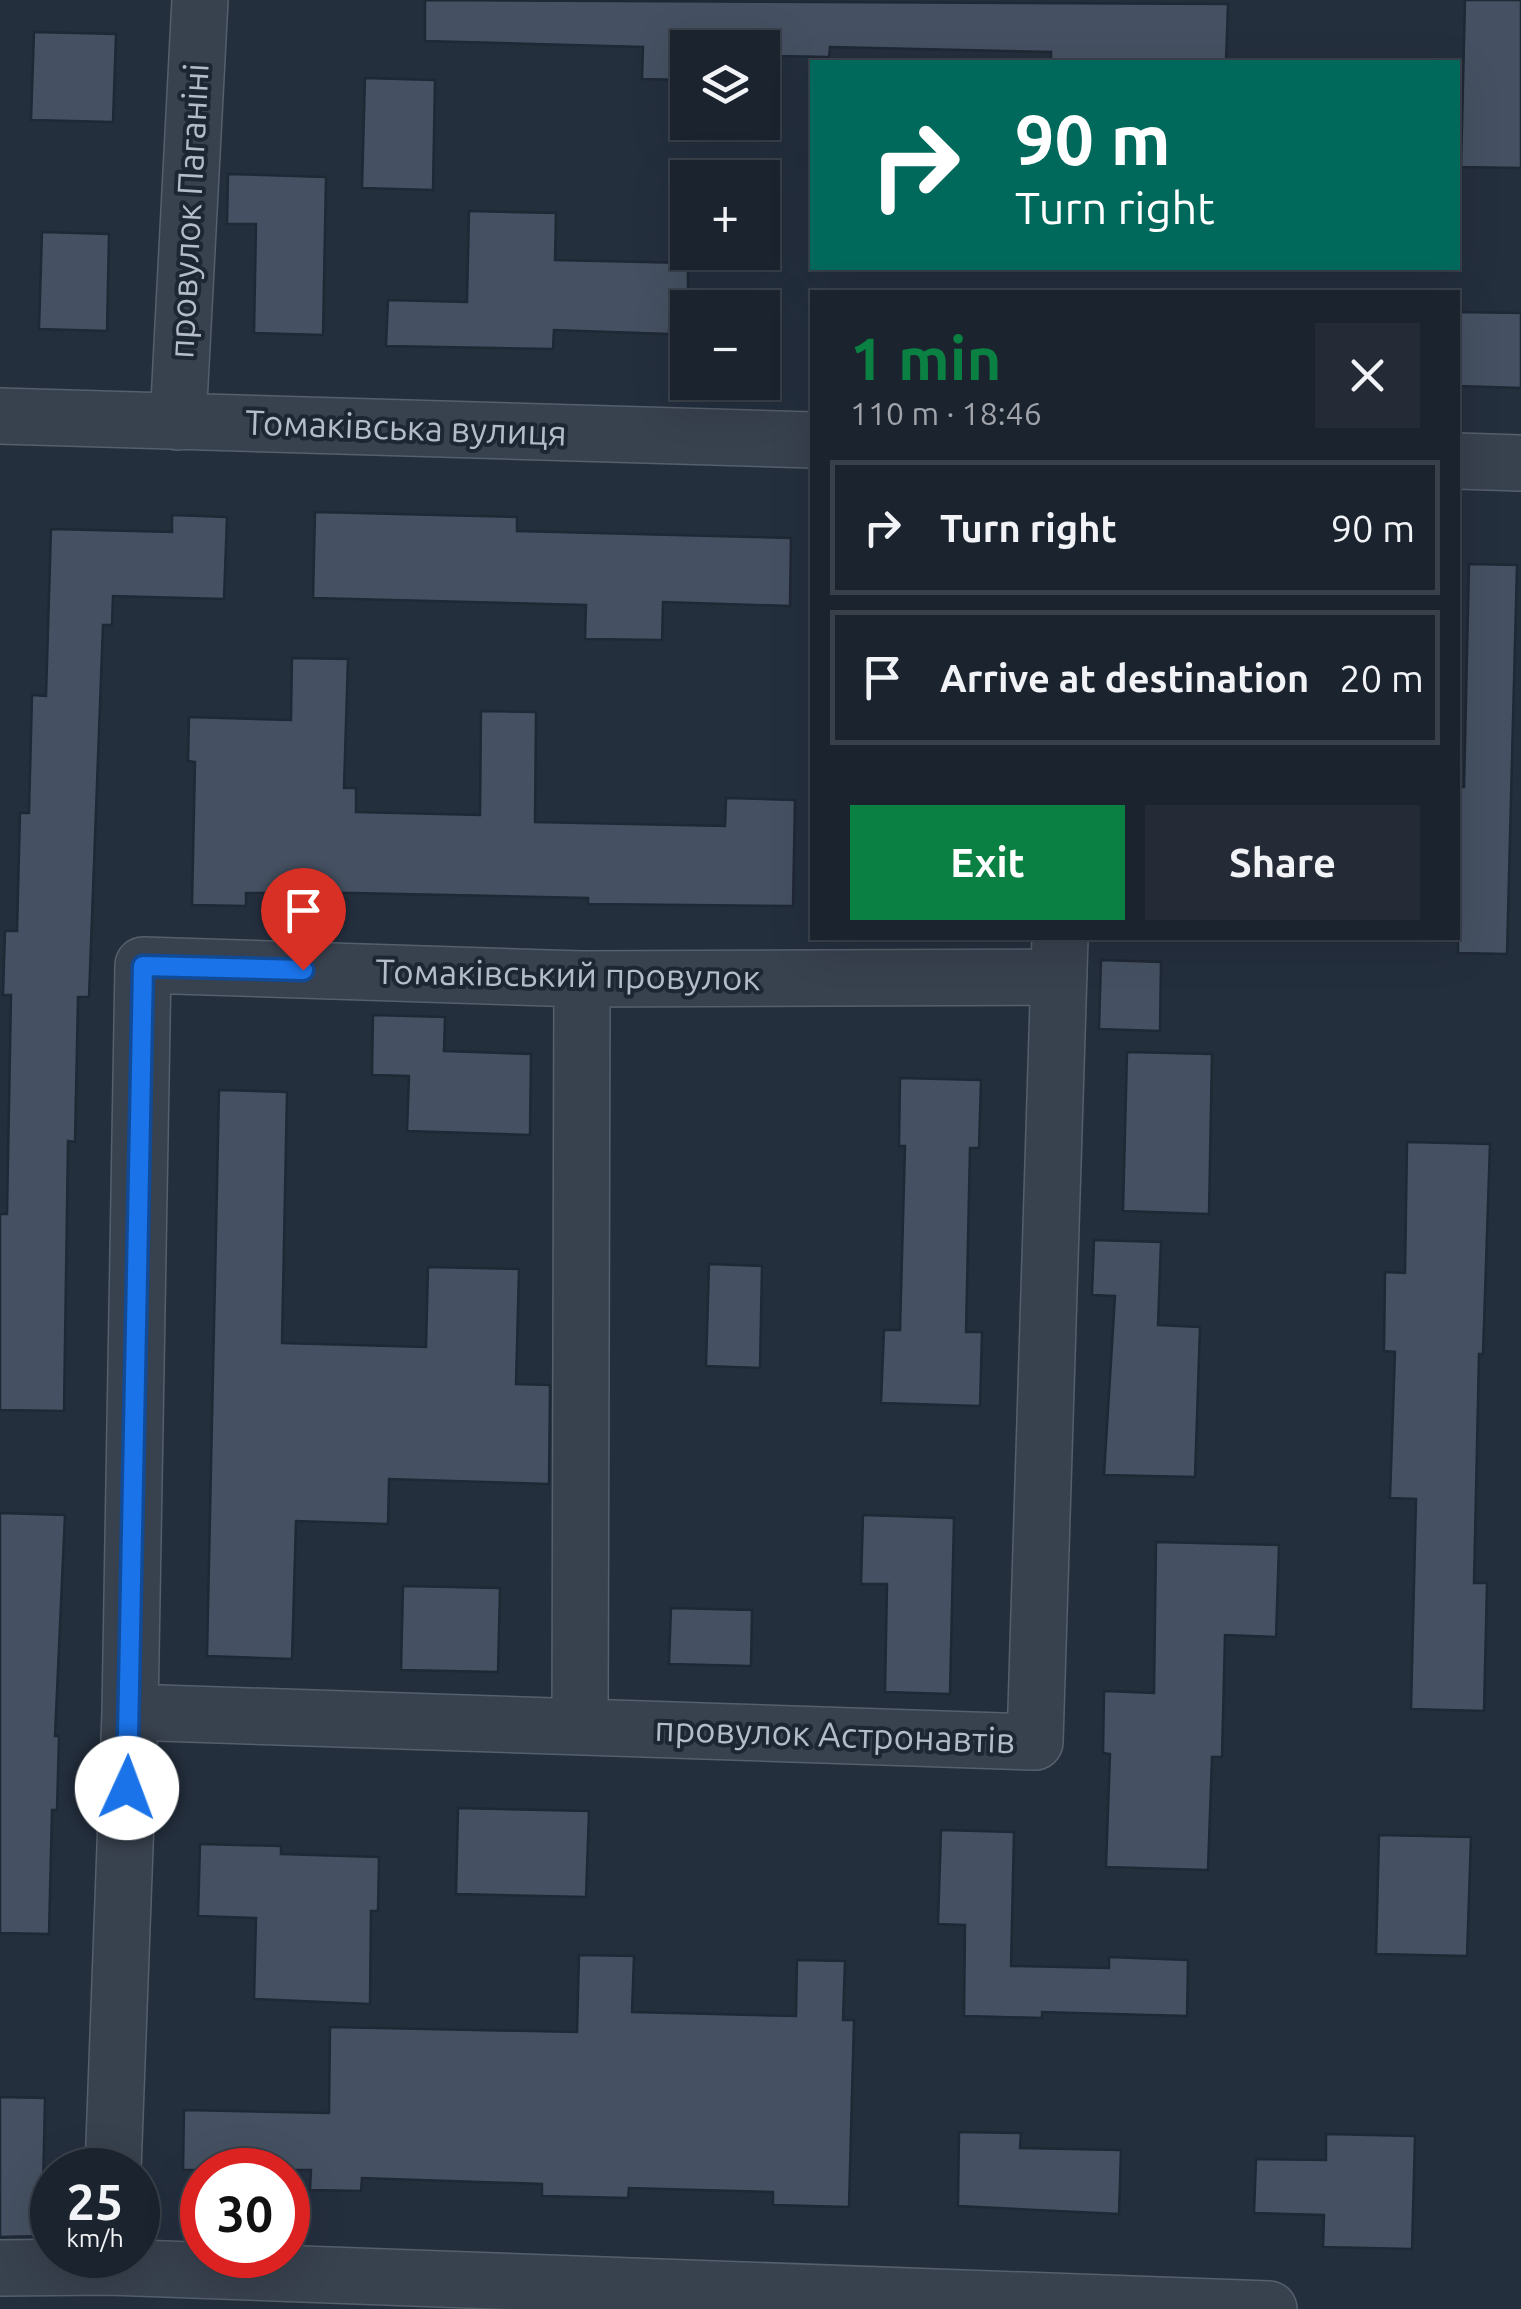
<!DOCTYPE html>
<html lang="en">
<head>
<meta charset="utf-8">
<style>
  :root { --surface:#1b232e; --page:#242b36; --text:#f1f3f6; --muted:#a0a4aa; --line:#39404a; --accent:#0b8043 }
  body { margin:0; font-family:Ubuntu,sans-serif; background:var(--page); color:var(--text); height:100vh; display:flex; flex-direction:column; font-size:38px; white-space:nowrap }
  * { box-sizing:border-box; margin:0 }
  p { font-size:32px; color:var(--muted) }
  .icon { flex:none; width:55px; height:55px; fill:none; stroke:currentColor; stroke-width:2; stroke-linecap:round; stroke-linejoin:round }
  .map { position:relative; flex:1; overflow:hidden }
  .panel { position:absolute; left:810px; top:290px; width:650px; height:650px; display:flex; flex-direction:column; background:var(--surface); border-radius:0px; box-shadow:0 10px 40px #0002,0 0 0 2px var(--line) }
  .panel>* { flex:none }
  .guide { position:absolute; left:810px; top:60px; width:650px; height:210px; border-radius:0px; box-shadow:0 10px 40px #0002,0 0 0 2px var(--line); background:#00695c; color:#fff; overflow:hidden }
  .tools { position:absolute; left:670px; top:30px; display:grid; gap:20px }
  .tools a { display:grid; place-items:center; width:110px; height:110px; border-radius:0px; background:var(--surface); box-shadow:0 10px 40px #0002,0 0 0 2px var(--line); font-size:50px }
  .speed { position:absolute; left:30px; top:2148px; display:flex; gap:20px; font-size:50px; font-weight:700; text-align:center }
  .speed>* { display:grid; place-content:center; width:130px; height:130px; border-radius:50%; background:var(--surface); box-shadow:0 10px 40px #0002,0 0 0 2px var(--line); line-height:1 }
  .speed small { font-size:25px; font-weight:400 }
  .speed .limit { border:15px solid #d22; background:#fff; color:#111 }
  .pin { position:absolute; display:grid; place-items:center; width:85px; height:85px; color:#fff; margin:-102px -42px; border-radius:50% 50% 50% 0; rotate:-45deg; box-shadow:0 0 10px #0007 }
  .pin .icon { rotate:45deg }
  .me { position:absolute; width:110px; margin:-55px; rotate:2deg; stroke-linejoin:round; filter:drop-shadow(0 0 8px #0008) }
  .turn { display:flex; align-items:center; gap:35px; height:210px; padding:0 40px; font-size:45px }
  .turn .icon { width:130px; height:130px; stroke-width:2.5 }
  .turn b { display:block; font-size:70px; line-height:85px }
  .round { display:grid; place-items:center; flex:none; width:105px; height:105px; border-radius:0px; background:var(--page) }
  .head { display:flex; align-items:center; justify-content:space-between; height:170px; padding:0 40px }
  h1 { font-size:60px; font-weight:600; line-height:75px; color:var(--accent) }
  .button { display:flex; gap:20px; margin-top:auto; padding:20px 40px }
  .button a { flex:1; height:115px; border-radius:0px; background:var(--accent); color:#fff; font-size:40px; font-weight:600; line-height:115px; text-align:center }
  .button a+a { background:var(--page); color:var(--text) }
  ul { padding:0; list-style:none }
  li { display:flex; align-items:center; gap:30px; height:135px; margin:0 20px 15px; padding:0 20px; border:5px solid var(--line); border-radius:0px }
  li div { flex:1 }
  li b { display:block; font-size:38px }
  li em { font-style:normal }
  .map>svg:first-child { display:block }
  .building { fill:#455162; stroke:#1f2835; stroke-width:2.5 }
  .lines { fill:none; stroke-linecap:round; stroke-linejoin:round }
  .minor-casing { stroke:#565f6c; stroke-width:58 }
  .minor { stroke:#38414e; stroke-width:55 }
  .route-casing { stroke:#114b97; stroke-width:25 }
  .route { stroke:#1a73e8; stroke-width:18 }
  .labels { text-anchor:middle; stroke-width:8; stroke-linejoin:round; paint-order:stroke }
  .street-label { font-size:35px; fill:#b4bcc9; stroke:#1d2633 }
</style>
</head>
<body>
<div class="map">
<svg width="1521" height="2309" viewBox="0 0 1521 2309">
  <rect width="100%" height="100%" fill="#242f3e"/>
  <path class="building" d="M425,0L1228,4L1226,62L1051,60V52L830,47L829,57L778,56L779,48H688V80L642,79L643,47L425,41Z
    M1465,0H1521V168L1461,167Z
    M34,32L116,34L113,122L31,120Z
    M365,78L435,80L433,190L362,188Z
    M228,174L326,177L323,335L254,333L256,224H227Z
    M469,211L556,213L555,260L688,263V308H670L669,334L554,330L553,349L386,346L388,300L467,302Z
    M42,232L109,234L107,331L39,329Z
    M1458,312L1521,313V388L1458,386Z
    M315,512L517,517V531L791,538L790,606L663,602L662,640L585,639L586,605L313,598Z
    M172,515L227,517L224,599L113,596L112,625H103L89,997H78L75,1142L68,1141L64,1411L0,1410V1214H7L11,995H3L5,931H17L20,813H29L32,695L46,696L51,529L172,532Z
    M1469,564L1517,565L1507,954L1458,953V787H1464Z
    M292,658L348,659L344,788H356V812L480,815L481,711L536,712L535,822L725,826L726,798L795,800L793,906L588,904V898L354,893H246V906L192,905L195,762L188,761L189,717L291,720Z
    M1101,960L1161,962L1160,1031L1099,1029Z
    M373,1015L445,1017L444,1051L531,1054L530,1135L407,1131L409,1076L372,1075Z
    M1127,1052L1212,1054L1209,1214L1123,1211Z
    M900,1078L981,1080L979,1148H970L966,1332H982L980,1406L881,1403L884,1330H900L905,1146H899Z
    M219,1090L287,1092L282,1343L426,1347L428,1267L519,1269L516,1384L550,1385L549,1484L389,1479L388,1524L296,1521L292,1659L207,1656Z
    M1407,1142L1490,1144L1483,1354H1479L1474,1583H1487L1484,1711L1411,1709L1416,1499L1390,1498L1395,1352L1384,1351L1385,1272L1405,1273Z
    M1094,1240L1161,1242L1158,1325L1200,1327L1195,1477L1104,1475L1115,1296L1092,1295Z
    M709,1264L762,1266L760,1368L706,1366Z
    M0,1513L65,1515L55,1736H59L57,1810H52L49,1934L0,1933Z
    M863,1515L954,1518L950,1694L885,1692L887,1584H861Z
    M1156,1542L1279,1545L1276,1637L1225,1635L1222,1757H1212L1208,1870L1106,1867L1110,1754L1103,1753L1104,1691L1154,1693Z
    M403,1586L500,1588L498,1672L401,1670Z
    M671,1608L752,1610L751,1666L669,1664Z
    M458,1808L589,1811L586,1897L456,1894Z
    M941,1830L1014,1832L1011,1966L1109,1968V1957L1188,1960L1187,2016L1042,2012V2018L964,2016L965,1925L938,1924Z
    M1379,1835L1471,1837L1467,1956L1376,1954Z
    M200,1844L281,1846V1854L379,1857L378,1911H371L370,2004L254,1999L256,1918L198,1916Z
    M579,1955L634,1956L632,2012L796,2016L797,1960L845,1961L843,2020H854L849,2207L773,2205V2192L629,2188L628,2198L542,2196V2184L362,2178L361,2191L310,2190L311,2170H183L184,2110L329,2113L330,2027L577,2032Z
    M0,2097L45,2098L42,2236L0,2237Z
    M959,2132L1021,2133L1020,2148L1121,2150L1119,2214L958,2206Z
    M1326,2134L1415,2136L1412,2249L1323,2247L1324,2215L1254,2213L1256,2159L1326,2160Z"/>
  <g class="lines">
    <g class="minor-casing">
      <path id="minor" d="M0,416L812,440
        M178,422L200,0
        M1458,461L1521,463
        M130,1712L1035,1742L1060,938
        M580,1726L582,979
        M113,2170L130,1712L143,965L582,979L1059,977
        M0,2268L109,2267L1269,2309"/>
    </g>
    <use href="#minor" class="minor"/>
  </g>
  <g class="lines">
    <g class="route-casing">
      <path id="route" d="M127,1788L143,966L303,970"/>
    </g>
    <use href="#route" class="route"/>
  </g>
  <g class="labels">
    <g class="street-label">
      <text transform="translate(189 211) rotate(-87)" y="12">провулок Паганіні</text>
      <text transform="translate(406 428) rotate(2)" y="12">Томаківська вулиця</text>
      <text transform="translate(568 975) rotate(1)" y="12">Томаківський провулок</text>
      <text transform="translate(835 1735) rotate(2)" y="12">провулок Астронавтів</text>
    </g>
  </g>
</svg>
<div class="tools">
<a><svg class="icon" aria-label="layers" viewBox="0 0 24 24"><path d="M12 4l9 5-9 5-9-5zM3 14l9 5 9-5"/></svg></a>
<a>+</a>
<a>−</a>
</div>
<div class="speed"><div>25<small>km/h</small></div><div class="limit">30</div></div>
<div class="pin" style="left:303px;top:970px;background:#d93025"><svg class="icon" aria-label="arrive" viewBox="0 0 24 24"><path d="M6 21V4h12l-3 4 3 4H6"/></svg></div>
<svg class="me" style="left:127px;top:1788px" viewBox="-20 -20 40 40"><circle r="19" fill="#fff"/><path d="M0-13L10 11 0 6-10 11z" fill="#1a73e8"/></svg>
<div class="guide">
<div class="turn"><svg class="icon" aria-label="right" viewBox="0 0 24 24"><path d="M7 20v-9h11M14 6l5 5-5 5"/></svg><div><b>90 m</b>Turn right</div></div>
</div>
<section class="panel">
<div class="head"><div><h1>1 min</h1><p>110 m · 18:46</p></div><a class="round"><svg class="icon" aria-label="close" viewBox="0 0 24 24"><path d="M6 6l12 12M18 6L6 18"/></svg></a></div>
<ul>
<li><svg class="icon" aria-label="right" viewBox="0 0 24 24"><path d="M7 20v-9h11M14 6l5 5-5 5"/></svg><div><b>Turn right</b></div><em>90 m</em></li>
<li><svg class="icon" aria-label="arrive" viewBox="0 0 24 24"><path d="M6 21V4h12l-3 4 3 4H6"/></svg><div><b>Arrive at destination</b></div><em>20 m</em></li>
</ul>
<div class="button"><a>Exit</a><a>Share</a></div>
</section>
</div>
</body>
</html>
